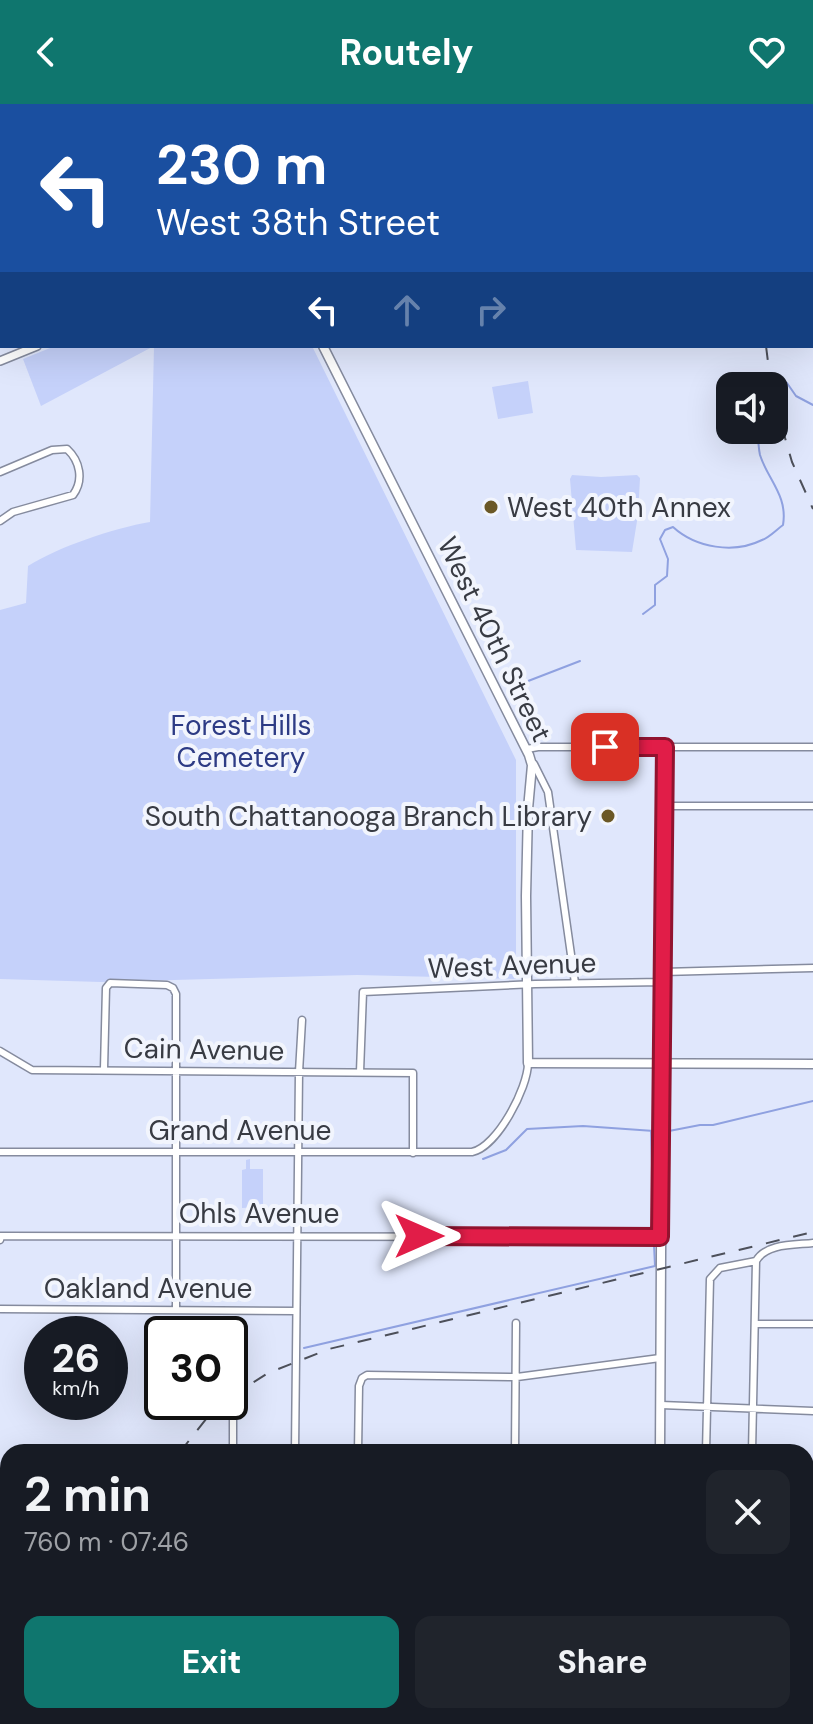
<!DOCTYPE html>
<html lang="en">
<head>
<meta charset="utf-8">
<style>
  :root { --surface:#171b24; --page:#20242c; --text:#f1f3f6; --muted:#9ea1a6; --accent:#0f766e }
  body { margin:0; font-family:"DM Sans",sans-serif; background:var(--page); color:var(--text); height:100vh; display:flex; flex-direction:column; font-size:30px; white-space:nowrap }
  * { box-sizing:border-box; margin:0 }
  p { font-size:26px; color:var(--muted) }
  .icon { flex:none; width:44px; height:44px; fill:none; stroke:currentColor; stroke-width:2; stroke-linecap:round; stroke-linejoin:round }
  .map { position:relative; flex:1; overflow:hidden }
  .side { position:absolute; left:0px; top:1340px; width:814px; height:280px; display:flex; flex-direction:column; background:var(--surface); border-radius:24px 24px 0 0; box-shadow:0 8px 32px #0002 }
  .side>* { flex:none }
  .guide { position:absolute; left:0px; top:0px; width:814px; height:244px; box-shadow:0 8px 32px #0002; background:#1a4fa0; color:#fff; overflow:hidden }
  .controls { position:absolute; left:716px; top:268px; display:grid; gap:16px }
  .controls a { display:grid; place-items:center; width:72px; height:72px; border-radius:16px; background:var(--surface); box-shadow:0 8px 32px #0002; font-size:40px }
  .speed { position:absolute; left:24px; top:1212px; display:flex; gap:16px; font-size:40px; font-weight:700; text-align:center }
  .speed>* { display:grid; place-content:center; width:104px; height:104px; border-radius:50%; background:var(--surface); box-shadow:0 8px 32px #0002; line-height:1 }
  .speed small { font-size:20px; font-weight:400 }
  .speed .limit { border:4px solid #111; border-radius:12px; background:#fff; color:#111 }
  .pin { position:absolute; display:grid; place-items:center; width:68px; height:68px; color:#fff; margin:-34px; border-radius:16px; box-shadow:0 4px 12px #0006 }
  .me { position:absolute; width:88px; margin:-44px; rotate:90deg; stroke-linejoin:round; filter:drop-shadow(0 0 6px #0008) }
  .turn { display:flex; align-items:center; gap:28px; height:168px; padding:0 24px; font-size:36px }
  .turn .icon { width:104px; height:104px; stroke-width:2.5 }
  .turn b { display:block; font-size:56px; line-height:68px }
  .lanes { display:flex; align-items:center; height:76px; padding:0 24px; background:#0003; justify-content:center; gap:40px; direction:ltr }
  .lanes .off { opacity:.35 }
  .round { display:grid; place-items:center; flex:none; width:84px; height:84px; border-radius:16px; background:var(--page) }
  .headline { display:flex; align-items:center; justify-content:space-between; height:136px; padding:0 24px }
  h1 { font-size:48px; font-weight:700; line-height:60px }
  .cta { display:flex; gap:16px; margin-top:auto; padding:16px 24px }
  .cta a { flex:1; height:92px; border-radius:16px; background:var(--accent); color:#fff; font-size:32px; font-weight:700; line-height:92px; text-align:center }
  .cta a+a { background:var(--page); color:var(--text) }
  header { display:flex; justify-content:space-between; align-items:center; height:104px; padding:0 24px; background:var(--accent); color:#fff; font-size:36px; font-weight:700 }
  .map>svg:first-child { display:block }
  .green { fill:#c5d1fa }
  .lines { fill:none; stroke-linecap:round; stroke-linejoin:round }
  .stream { stroke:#8fa1e0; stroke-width:2 }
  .minor-casing { stroke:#858b9e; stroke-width:9 }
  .tertiary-casing { stroke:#858b9e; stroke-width:10 }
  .secondary-casing { stroke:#858b9e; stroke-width:11 }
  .minor { stroke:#fff; stroke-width:6 }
  .tertiary { stroke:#fff; stroke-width:7 }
  .secondary { stroke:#fff; stroke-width:8 }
  .rail { stroke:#4d505a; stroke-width:2; stroke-dasharray:14 14; stroke-linecap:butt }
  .route-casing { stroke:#92132f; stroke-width:20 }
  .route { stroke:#e11d48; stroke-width:14 }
  .poi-dot { fill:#6b5826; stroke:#f2f5fd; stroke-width:3 }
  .labels { text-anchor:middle; stroke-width:8; stroke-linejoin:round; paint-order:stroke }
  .poi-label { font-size:28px; fill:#383b43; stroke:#f2f5fd; text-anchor:start }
  .street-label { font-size:28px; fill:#383b43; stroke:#f2f5fd }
  .park-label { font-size:28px; fill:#2d3b85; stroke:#f2f5fd }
</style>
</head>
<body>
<header><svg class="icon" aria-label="back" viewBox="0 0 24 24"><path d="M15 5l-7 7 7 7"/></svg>Routely<svg class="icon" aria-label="heart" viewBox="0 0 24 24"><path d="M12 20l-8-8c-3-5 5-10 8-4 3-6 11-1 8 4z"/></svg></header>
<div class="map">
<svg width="813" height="1620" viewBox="0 0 813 1620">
  <rect width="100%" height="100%" fill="#e0e7fc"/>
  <path class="green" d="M55,242H154L41,302L23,255Z
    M154,242H312L516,656V875L357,871L101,878L0,875V506L26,499L28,462C58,443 114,424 150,418Z
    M528,277L533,309L498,315L492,283Z
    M572,371L601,373L637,371L640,374L638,411L632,448L576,446L570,375Z
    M250,1055V1065H263V1103L242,1104V1066L246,1065V1056Z"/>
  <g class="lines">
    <path class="stream" d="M782,278L787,279L796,292L813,301
      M745,282L744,274L760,275
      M643,510L655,501V481L667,472L668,455L660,435L665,426L673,423C696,444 734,450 762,436C770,433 776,426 783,421C788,392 768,376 760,351C758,342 759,335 756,326
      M510,584L580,557
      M651,1027L654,1126
      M669,1027L700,1021H713L813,997
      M483,1055L506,1046L527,1025L583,1022L654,1027
      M304,1244L655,1162L654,1141"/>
    <g class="minor-casing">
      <path id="minor" d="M7,0L9,2
        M286,0L287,2
        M421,0V2
        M27,2L30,0
        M0,18H2
        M0,193L2,192
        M0,368L52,346L67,345C80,357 84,376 73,391L13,408L0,417
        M527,645L538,643H813
        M534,660L548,688L575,879
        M665,702H813
        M663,868L813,864
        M0,947L32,966L413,969V1049
        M662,959L665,643
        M104,965L106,884L110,879L167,881L173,884L176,890V1205
        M360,968L363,888L535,880L663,878
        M0,1048H472C497,1043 528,984 528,959
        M0,1136L1,1132L660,1133
        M0,1205L296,1207
        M756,1220H813
        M661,1301L813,1307
        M233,1348V1311
        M295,1348L299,968L302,916
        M358,1348L359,1282L362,1274L367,1271L517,1273L660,1254
        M515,1348L516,1219
        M706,1348L710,1175L720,1164L756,1157
        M752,1348L756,1157C766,1139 795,1141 813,1139
        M806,1385L813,1386
        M806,1498H813
        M405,1612L411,1620
        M575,1612L581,1620
        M258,1620L270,1612
        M368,1620L380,1612
        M703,1620V1612
        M745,1620L746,1612"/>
    </g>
    <g class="tertiary-casing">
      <path id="tertiary" d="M0,257L37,242"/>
    </g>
    <g class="secondary-casing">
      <path id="secondary" d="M85,0L87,2
        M633,0L635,2
        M449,2L453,0
        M812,41H813
        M0,123L2,122
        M323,242L529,651L532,661L528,705L526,792L528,959L813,960
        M660,1348L662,959
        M656,1620L657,1612"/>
    </g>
    <use href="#minor" class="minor"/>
    <use href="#tertiary" class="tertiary"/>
    <use href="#secondary" class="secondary"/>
    <path class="rail" d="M797,2L798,0
      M766,242L771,282
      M774,296L792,358L813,405
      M230,1293L268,1269L329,1245L813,1128
      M180,1348L206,1315L224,1298
      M0,1551L8,1549"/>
  </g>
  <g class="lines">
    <g class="route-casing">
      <path id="route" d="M419,1132L660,1133L665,643H605"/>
    </g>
    <use href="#route" class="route"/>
  </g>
  <g class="poi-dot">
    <circle cx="491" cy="403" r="8"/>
    <circle cx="608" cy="712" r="8"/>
  </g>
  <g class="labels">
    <g class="poi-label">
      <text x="507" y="413">West 40th Annex</text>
      <text x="592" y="722" text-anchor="end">South Chattanooga Branch Library</text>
    </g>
    <g class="street-label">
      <text transform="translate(495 535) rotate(64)" y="10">West 40th Street</text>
      <text transform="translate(512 861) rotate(-2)" y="10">West Avenue</text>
      <text transform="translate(204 945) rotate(1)" y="10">Cain Avenue</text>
      <text x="240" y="1036">Grand Avenue</text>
      <text x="259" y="1119">Ohls Avenue</text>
      <text x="148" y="1194">Oakland Avenue</text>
    </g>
    <g class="park-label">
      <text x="241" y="631">Forest Hills<tspan x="241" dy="32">Cemetery</tspan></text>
    </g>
  </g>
</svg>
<div class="controls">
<a><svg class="icon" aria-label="sound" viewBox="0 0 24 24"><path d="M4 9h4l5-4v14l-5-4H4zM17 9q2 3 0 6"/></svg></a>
</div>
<div class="speed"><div>26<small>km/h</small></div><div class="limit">30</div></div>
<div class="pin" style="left:605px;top:643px;background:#d93025"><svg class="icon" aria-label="arrive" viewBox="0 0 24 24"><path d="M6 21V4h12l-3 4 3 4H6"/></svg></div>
<svg class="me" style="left:419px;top:1132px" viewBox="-20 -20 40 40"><path d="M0-17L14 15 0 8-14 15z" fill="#e11d48" stroke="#fff" stroke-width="4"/></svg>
<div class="guide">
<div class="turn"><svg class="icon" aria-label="left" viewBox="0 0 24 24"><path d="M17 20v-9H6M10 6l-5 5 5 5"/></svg><div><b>230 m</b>West 38th Street</div></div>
<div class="lanes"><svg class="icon" aria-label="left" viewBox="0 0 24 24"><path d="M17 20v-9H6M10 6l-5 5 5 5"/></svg><svg class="icon off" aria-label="ahead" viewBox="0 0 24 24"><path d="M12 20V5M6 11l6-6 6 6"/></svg><svg class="icon off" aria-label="right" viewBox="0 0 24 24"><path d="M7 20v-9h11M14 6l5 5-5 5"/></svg></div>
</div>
<section class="side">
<div class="headline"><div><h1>2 min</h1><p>760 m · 07:46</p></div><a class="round"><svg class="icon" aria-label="close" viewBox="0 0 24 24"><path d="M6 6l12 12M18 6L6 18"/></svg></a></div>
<div class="cta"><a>Exit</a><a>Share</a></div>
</section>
</div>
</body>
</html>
